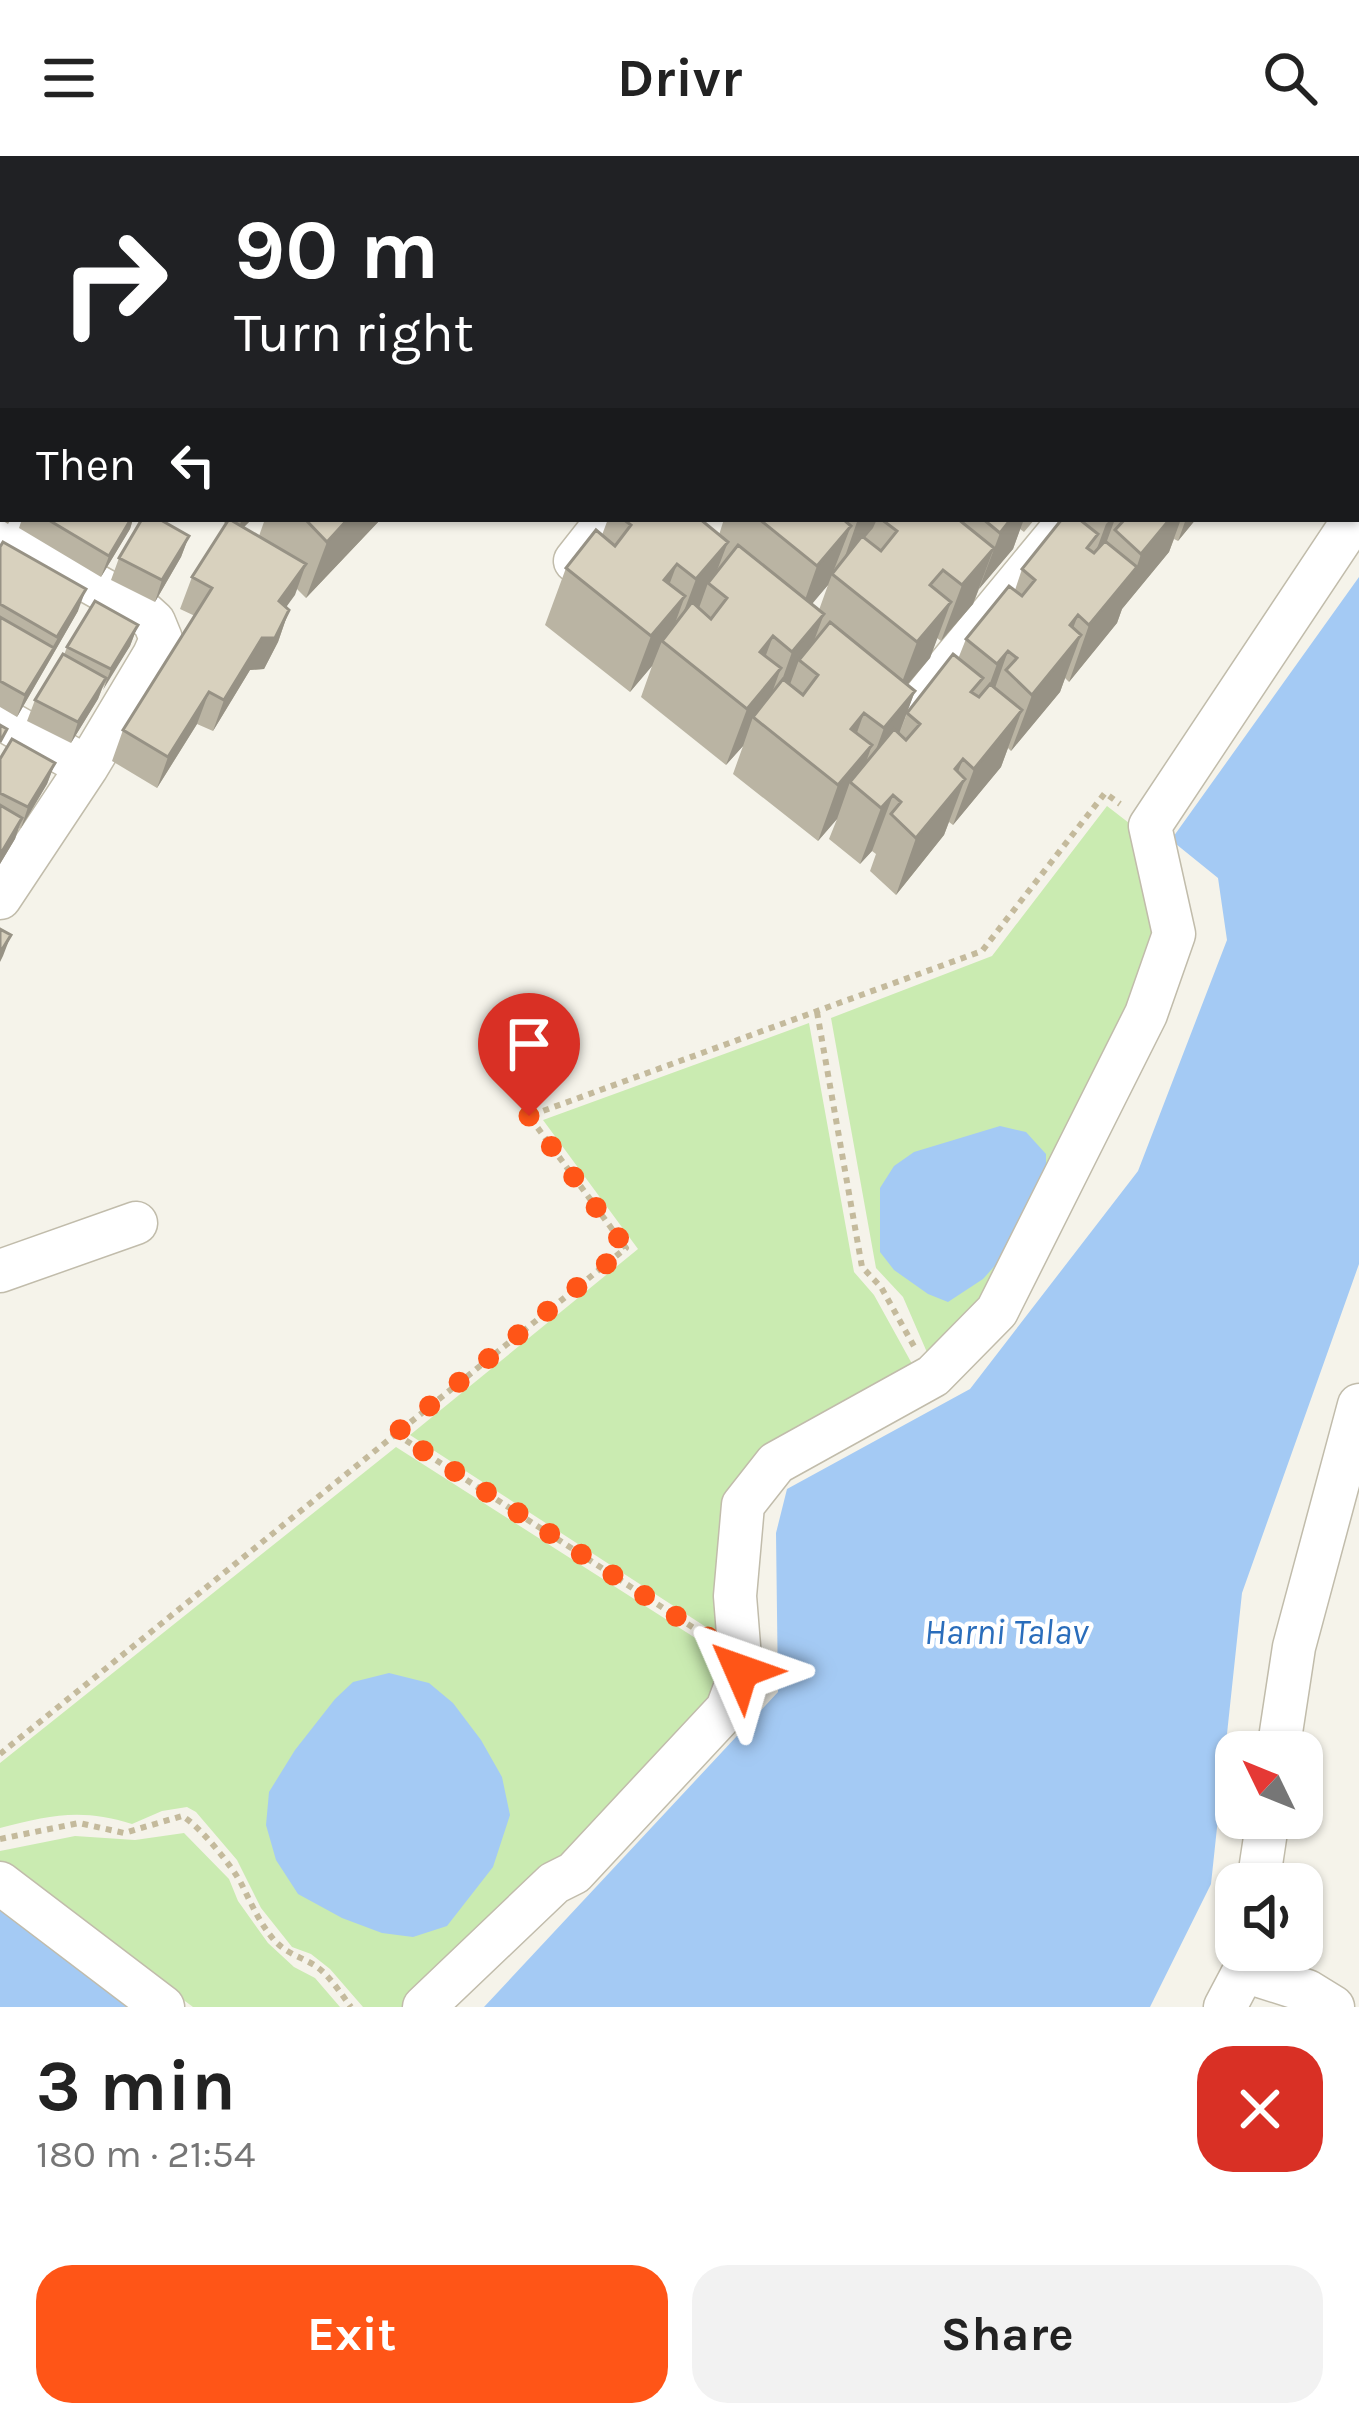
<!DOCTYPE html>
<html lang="en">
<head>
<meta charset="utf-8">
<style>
  :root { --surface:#fff; --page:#f2f2f2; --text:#222; --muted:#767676; --accent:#ff5517 }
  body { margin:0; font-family:Karla,sans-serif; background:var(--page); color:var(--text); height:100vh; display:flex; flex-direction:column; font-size:45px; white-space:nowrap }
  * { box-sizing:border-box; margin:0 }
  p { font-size:39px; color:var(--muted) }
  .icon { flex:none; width:66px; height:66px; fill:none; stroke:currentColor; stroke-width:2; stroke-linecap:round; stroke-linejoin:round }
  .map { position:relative; height:1851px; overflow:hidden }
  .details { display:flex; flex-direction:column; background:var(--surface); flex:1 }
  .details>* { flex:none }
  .hud { position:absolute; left:0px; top:0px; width:1359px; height:366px; box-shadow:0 3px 9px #0004; background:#202124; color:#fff; overflow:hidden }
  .needle { width:78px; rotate:313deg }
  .fabs { position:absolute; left:1215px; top:1575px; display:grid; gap:24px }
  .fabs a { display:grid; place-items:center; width:108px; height:108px; border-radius:24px; background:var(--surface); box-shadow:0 3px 9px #0004; font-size:60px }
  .pin { position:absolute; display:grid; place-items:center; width:102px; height:102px; color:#fff; margin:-123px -51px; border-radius:50% 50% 50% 0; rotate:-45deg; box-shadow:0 0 12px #0007 }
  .pin .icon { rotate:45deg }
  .me { position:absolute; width:132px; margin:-66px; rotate:313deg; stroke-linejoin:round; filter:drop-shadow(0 0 9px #0008) }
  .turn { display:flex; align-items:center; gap:42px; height:252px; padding:0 36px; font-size:54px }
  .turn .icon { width:156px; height:156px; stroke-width:2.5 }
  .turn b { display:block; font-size:84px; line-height:102px }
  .then { display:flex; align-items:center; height:114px; padding:0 36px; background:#0003; gap:24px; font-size:45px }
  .round { display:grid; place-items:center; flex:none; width:126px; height:126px; border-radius:36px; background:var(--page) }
  .headline { display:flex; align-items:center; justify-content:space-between; height:204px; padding:0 36px }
  h1 { font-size:72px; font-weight:700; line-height:90px }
  .action { display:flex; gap:24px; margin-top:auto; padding:24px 36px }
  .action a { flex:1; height:138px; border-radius:36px; background:var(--accent); color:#fff; font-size:48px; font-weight:700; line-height:138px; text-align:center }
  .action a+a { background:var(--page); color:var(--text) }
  header { display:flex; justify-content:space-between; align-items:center; height:156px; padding:0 36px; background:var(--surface); font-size:54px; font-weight:700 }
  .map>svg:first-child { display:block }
  .green { fill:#caebb1 }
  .water { fill:#a4caf4 }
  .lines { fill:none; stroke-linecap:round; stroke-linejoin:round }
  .minor-casing { stroke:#c1bcab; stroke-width:45 }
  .path { stroke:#c4ba9c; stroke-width:6; stroke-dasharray:6 6; stroke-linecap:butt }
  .minor { stroke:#fff; stroke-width:42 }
  .wall { fill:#bab4a3; fill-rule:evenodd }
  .shaded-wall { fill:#979285 }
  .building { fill:#d8d1be; stroke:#979285; stroke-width:3 }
  .route { stroke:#ff5517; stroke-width:21; stroke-dasharray:0 37.8 }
  .labels { text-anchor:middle; stroke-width:9; stroke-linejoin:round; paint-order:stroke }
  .water-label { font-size:36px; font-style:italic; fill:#2a6dbb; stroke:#fff }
</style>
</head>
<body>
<header><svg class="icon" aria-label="menu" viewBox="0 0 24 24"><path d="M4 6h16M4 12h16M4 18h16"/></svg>Drivr<svg class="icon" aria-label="search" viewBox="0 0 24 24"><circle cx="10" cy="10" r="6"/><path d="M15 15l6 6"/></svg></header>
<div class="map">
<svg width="1359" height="1851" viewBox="0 0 1359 1851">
  <rect width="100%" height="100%" fill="#f5f3ea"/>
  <path class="green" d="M1107,650L1129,667C1130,688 1135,699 1143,716C1152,735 1158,756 1165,775L992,1148L929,1201L903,1141L876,1112L831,862L992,800Z
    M809,867L854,1116L874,1139L916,1215L766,1298L726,1484L410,1279L638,1093L543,964Z
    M396,1291L733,1506L724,1536L411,1851H363L330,1813L311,1798L292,1791L261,1752L237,1704L196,1656L187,1651L162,1655L132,1668C82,1652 50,1659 0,1672V1607Z
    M184,1677L229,1723L238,1745L268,1787L294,1811L315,1822L340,1851H193L0,1707V1695L75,1680L135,1684Z"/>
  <path class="water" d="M1359,421V1108L1242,1437L1211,1728L1150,1851H484L778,1536L776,1377L787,1333L970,1233L1138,1015L1227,784L1218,722L1171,684Z
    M1000,970L1026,976L1046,998V1032L1018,1084L983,1123L948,1146L928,1138L894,1114L880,1096V1032L894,1010L914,996Z
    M389,1517L429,1527L453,1547L481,1584L502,1621L510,1659L493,1711L447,1770L413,1781L382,1777L342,1762L298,1738L276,1704L266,1669L269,1636L295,1594L335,1543L353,1526Z
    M0,1751L132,1851H0Z"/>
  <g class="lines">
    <g class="minor-casing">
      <path id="minor" d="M1228,0L1232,3
        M1356,91L1359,93
        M0,194L3,195
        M0,376L143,456L154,466L161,483L154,499L87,611L0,742
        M575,405L608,363
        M919,546L1070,363
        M0,562L87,611
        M0,1115L136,1067
        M1278,1596L1294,1491L1359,1249
        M0,1727L163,1851
        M1258,1728L1268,1662
        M424,1851L554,1727L574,1717L727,1553L741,1515L735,1440L743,1349L776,1307L933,1220L997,1155L1146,858L1174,778L1150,670L1354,363
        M1225,1851L1244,1815L1307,1835L1333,1851"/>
    </g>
    <path class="path" d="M817,856L862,1111L881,1131L915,1192
      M396,1278L700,1476
      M0,1598L626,1092L529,960L982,795L1105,637L1120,648
      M0,1683L79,1667L124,1677L182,1660C199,1669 233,1711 242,1729C252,1749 260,1768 275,1785C290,1801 308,1802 322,1815C333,1825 342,1839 351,1851"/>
    <use href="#minor" class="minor"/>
  </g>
  <path class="wall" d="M35,0H141L139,3H34Z
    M283,0H431L429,3H280Z
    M448,0H610L608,3H447Z
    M621,0H727L724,3H620Z
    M0,2L3,3L2,174H0Z
    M0,196L3,198V363H11L8,368L0,363Z
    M22,363H133L130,373L101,421L19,372Z
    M221,363H252L244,371L259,380L265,363H381L306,442L297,433L286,451L289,454L278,486L264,513L250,514L213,575L197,568L157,632L112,605L123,574L195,460L180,453L192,421L226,368Z
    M608,363H700L719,379L724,363H1035L1024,376L1020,373L1013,393L979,433L973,448L941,485L937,482L930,502L908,529L915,535L899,578L907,557L958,503L966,483L1015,434L1022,413L1062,363H1196L1178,385L1174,383L1169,396L1122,453L1117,467L1069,526L1065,522L1060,536L1011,595L1008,592L1001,611L953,669L949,666L944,679L896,739L870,715L876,698L872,695L860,708L829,683L837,663L818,685L733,618L743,590L726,609L641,541L652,510L630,536L545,469L566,412L602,379ZM828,429L819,454L811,448Z
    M189,380L181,401L155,446L111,424L119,402Z
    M0,391L78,455L17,561L0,551Z
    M138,469L130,490L102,533L98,543L71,587L27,565L35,544L64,499L67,491Z
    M0,603L55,607L47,628L21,672H19L15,683L0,708Z"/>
  <path class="shaded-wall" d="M691,0H727L724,3H690Z
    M131,363H133L130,373L101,421L109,400Z
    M242,363H252L236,379Z
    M348,363H381L306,442L327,386Z
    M858,363H877L873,372L842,409Z
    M1011,363H1024L1013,393L979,433L1000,377Z
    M1111,363H1115L1097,412L1085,425L1106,368Z
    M1167,363H1181L1169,396L1122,453L1117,467L1069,526L1089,469L1136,413L1141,398Z
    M1186,363H1196L1178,385Z
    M851,370L828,429L797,466L817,410Z
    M189,380L181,401L155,446L162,424Z
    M728,386L711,430L708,427L699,452L675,479L696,423Z
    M994,392L973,448L941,485L962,429Z
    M306,408L295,439L268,476L279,445Z
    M677,408L656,464L664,424Z
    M86,433L78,455L17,561L25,539Z
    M685,440L667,489L662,485L652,510L630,536L651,480Z
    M951,446L930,502L896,542L917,486Z
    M289,454L278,486L264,513L250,514L213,575L224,544L262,482Z
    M824,458L805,509L799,504L789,531L772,552L792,496Z
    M1078,459L1062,502L1081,479L1060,536L1011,595L1032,539L1070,469Z
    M138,469L130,490L103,534L111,513Z
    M773,480L752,537L760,496Z
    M1008,495L988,552L976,565L997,508Z
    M781,512L761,567L753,561L743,590L726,609L747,553Z
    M106,522L98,543L71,587L78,566Z
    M915,535L894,591L863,629L884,572Z
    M209,536L197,568L157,632L168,601Z
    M1022,554L1001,611L953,669L974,613Z
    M864,557L844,613L851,573Z
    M872,589L857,632L850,626L837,663L818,685L838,629Z
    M963,603L947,644L965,623L944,679L896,739L916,682L955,613Z
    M55,607L47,628L21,672L28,651Z
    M893,639L872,695L860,708L881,652Z
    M22,662L15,683L0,708V699Z
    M11,779L3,800L0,806V797Z"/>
  <path class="building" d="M158,0H254L252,3H162Z
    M283,0H396L394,3H280Z
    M477,0H586L585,3H482Z
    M748,0H816L819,3H745Z
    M0,2L3,3V67L0,65Z
    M0,84L3,86V149L0,148Z
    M0,196L3,198V258L0,257Z
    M0,273L3,275V339L0,337Z
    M47,363H131L109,400Z
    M142,363H159L189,380L162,424L119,402Z
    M229,363L306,408L279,445L289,454L275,482H262L224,544L209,536L168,601L123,574L212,432L192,421Z
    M305,363H348L327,386Z
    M623,363H700L728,386L696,423L677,408L664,424L685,440L651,480L566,412L596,374L615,390L631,369Z
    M759,363H843L851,370L817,410Z
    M881,363H958L994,392L962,429L943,414L930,429L951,446L917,486L832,418L862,380L881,395L897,375Z
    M983,363H1011L1000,377Z
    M1062,363H1079L1098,378L1087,392L1094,397L1105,385L1137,411L1089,469L1078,459L1070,469L1081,479L1032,539L1006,514L1017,502L1008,495L997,508L966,483L1009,430L1022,440L1035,424L1022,413Z
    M1125,363H1170L1141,398L1115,374Z
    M3,386L86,433L57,481L0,448V391Z
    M738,389L824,458L792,496L773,480L760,496L781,512L747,553L662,485L692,446L711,463L727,442L708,427Z
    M95,445L138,469L111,513L67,491Z
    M0,461L54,492L25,539L0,525Z
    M830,466L915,535L884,572L864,557L851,573L872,589L838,629L753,561L783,523L803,539L818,519L799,504Z
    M63,498L106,522L78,566L35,544Z
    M953,498L983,522L971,536L979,541L990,528L1022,554L974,613L963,603L955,613L965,623L916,682L891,658L901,646L893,639L881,652L850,626L894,573L906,584L920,568L907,557Z
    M0,569L7,573L0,586Z
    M12,583L55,607L28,651L0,637V603Z
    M0,649L22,662L0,699Z
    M0,773L11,779L0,797Z"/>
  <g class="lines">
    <path class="route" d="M529,960L626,1092L396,1277L740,1502L741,1515"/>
  </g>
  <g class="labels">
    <g class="water-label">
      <text x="1006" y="1488">Harni Talav</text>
    </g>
  </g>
</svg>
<div class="fabs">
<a><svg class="needle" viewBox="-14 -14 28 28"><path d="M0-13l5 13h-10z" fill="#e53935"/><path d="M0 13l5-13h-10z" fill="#767676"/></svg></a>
<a><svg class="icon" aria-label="sound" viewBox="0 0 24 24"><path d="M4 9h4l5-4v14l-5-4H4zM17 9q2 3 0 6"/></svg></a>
</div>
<div class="pin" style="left:529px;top:960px;background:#d93025"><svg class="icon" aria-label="arrive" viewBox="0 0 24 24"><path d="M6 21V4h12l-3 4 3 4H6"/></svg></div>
<svg class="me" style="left:741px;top:1515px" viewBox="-20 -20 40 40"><path d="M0-17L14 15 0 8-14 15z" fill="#ff5517" stroke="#fff" stroke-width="4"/></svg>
<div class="hud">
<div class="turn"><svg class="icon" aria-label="right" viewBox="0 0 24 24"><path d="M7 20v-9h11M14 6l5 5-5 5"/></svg><div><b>90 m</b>Turn right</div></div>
<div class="then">Then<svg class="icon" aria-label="left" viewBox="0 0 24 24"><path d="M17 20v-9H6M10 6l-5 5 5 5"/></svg></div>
</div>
</div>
<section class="details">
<div class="headline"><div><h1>3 min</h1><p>180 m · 21:54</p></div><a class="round" style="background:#d93025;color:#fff"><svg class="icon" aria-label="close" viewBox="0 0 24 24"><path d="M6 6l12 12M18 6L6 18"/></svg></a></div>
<div class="action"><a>Exit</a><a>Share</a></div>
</section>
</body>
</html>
